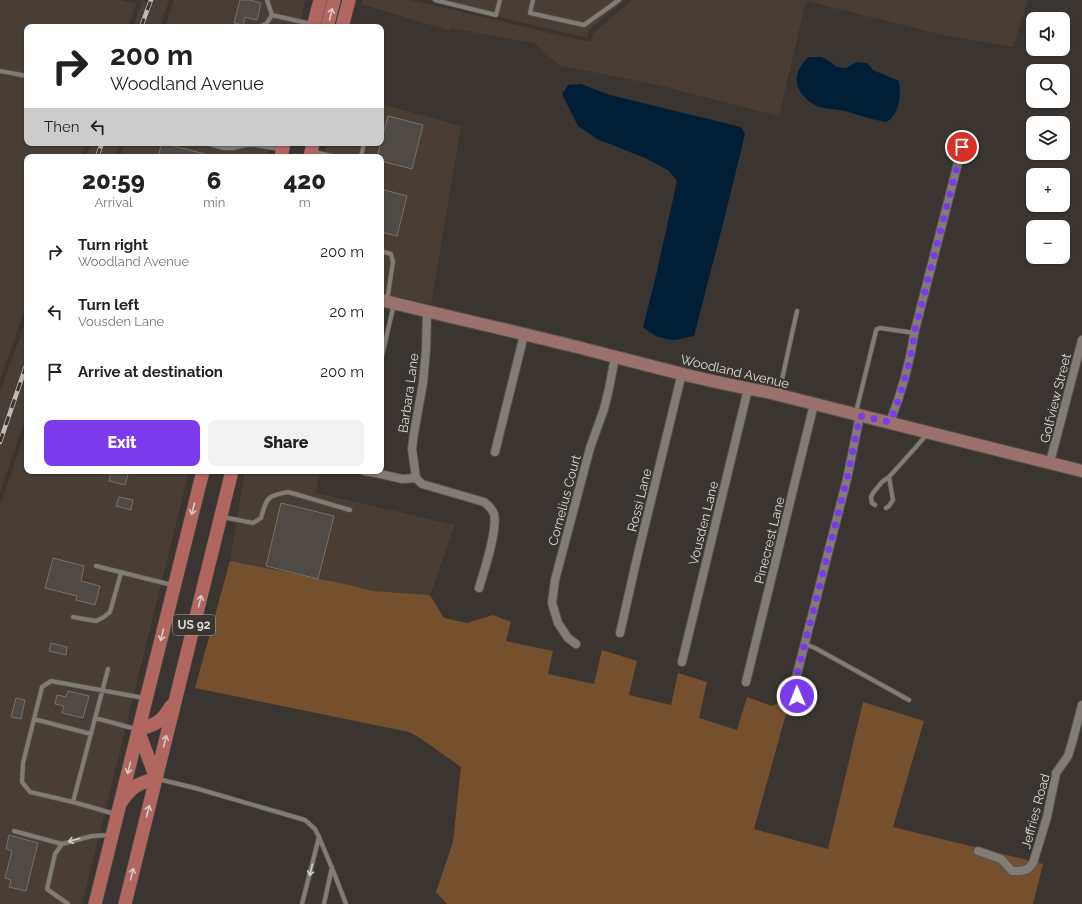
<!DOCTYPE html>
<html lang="en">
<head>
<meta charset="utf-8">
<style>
  :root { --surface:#fff; --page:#f2f2f2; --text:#222; --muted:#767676; --accent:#7c3aed }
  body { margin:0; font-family:Raleway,sans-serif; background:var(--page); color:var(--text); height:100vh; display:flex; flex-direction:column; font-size:15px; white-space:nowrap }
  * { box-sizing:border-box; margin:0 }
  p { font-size:13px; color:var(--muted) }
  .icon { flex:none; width:22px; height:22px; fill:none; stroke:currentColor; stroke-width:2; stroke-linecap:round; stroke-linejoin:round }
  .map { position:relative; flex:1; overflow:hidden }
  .panel { position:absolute; left:24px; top:154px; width:360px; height:320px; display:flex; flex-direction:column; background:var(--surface); border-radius:8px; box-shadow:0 1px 3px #0004 }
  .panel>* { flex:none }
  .banner { position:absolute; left:24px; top:24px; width:360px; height:122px; border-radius:8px; box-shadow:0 1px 3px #0004; background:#fff; color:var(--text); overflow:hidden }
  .fabs { position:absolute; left:1026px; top:12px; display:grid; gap:8px }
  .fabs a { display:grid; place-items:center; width:44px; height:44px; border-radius:8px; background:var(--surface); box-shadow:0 1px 3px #0004; font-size:20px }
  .pin { position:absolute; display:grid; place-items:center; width:34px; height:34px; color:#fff; margin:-17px; border:2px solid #fff; border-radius:50%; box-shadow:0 1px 4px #0007 }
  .me { position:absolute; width:44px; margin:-22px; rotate:359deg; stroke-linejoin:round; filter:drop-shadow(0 0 3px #0008) }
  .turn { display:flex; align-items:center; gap:14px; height:84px; padding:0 20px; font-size:18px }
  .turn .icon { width:52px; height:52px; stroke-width:2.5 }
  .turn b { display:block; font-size:28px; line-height:34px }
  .then { display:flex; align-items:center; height:38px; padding:0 20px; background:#0003; gap:8px; font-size:15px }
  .eta { display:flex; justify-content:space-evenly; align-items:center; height:68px; text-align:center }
  .eta b { font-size:24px; font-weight:800; line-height:28px }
  .cta { display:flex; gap:8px; margin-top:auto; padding:8px 20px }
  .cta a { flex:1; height:46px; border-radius:8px; background:var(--accent); color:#fff; font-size:16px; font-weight:800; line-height:46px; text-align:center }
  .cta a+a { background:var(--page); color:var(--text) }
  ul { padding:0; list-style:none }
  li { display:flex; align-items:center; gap:12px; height:60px; padding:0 20px }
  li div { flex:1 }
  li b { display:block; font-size:15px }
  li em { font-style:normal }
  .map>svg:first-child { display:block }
  .built { fill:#483e35 }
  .green { fill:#75502e }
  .water { fill:#001f36 }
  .building { fill:#4f4a45; stroke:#77716c }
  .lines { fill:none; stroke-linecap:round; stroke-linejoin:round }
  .lane-casing { stroke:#57524e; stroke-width:5.5 }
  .street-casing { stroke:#57524e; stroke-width:10 }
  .secondary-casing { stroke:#57524e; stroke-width:14 }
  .primary-casing { stroke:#57524e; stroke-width:14 }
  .lane { stroke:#827c77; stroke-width:4 }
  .street { stroke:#827c77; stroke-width:8 }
  .secondary { stroke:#9a716b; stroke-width:12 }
  .primary { stroke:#b26660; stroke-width:13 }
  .rail-casing { stroke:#bfbbb8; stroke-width:4.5 }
  .rail { stroke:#3b3531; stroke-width:3; stroke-dasharray:9; stroke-linecap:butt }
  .oneway { stroke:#d7c9c6 }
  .oneway2 { stroke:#d0cdc9 }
  .route { stroke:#7c3aed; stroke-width:7; stroke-dasharray:0 12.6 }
  .labels { text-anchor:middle; stroke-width:4; stroke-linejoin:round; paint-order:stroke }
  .shield { fill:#3b3531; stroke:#ada9a6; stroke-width:1 }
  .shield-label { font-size:12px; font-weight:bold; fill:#dedbd8 }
  .street-label { font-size:13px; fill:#dedbd8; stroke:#3b3531 }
</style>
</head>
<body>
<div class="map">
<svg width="1082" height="904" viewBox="0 0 1082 904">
  <rect width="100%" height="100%" fill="#3b3531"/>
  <path class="built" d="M0,0H121L136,4L128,27H27V143H86L81,157H27V304L0,379Z
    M138,0L148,2L149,0H169L160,27H133L141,5V2Z
    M174,0H305L299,27H165Z
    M363,0H410L588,42L590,41L592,39L593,33L632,0H1028L1013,47L943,35L806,1L779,116L658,85L599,73L560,66L534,43L451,28L450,31L362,4Z
    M428,0H625L589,30L587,38Z
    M381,104L461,126L431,304L381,293V157H323L327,143H381Z
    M91,143H120L115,157H86Z
    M125,143H270L267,157H120Z
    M27,318V413L0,492V392Z
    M27,428V471H189L82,904H0V506Z
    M245,471H320L316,493L455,525L430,595L373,591L350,585L230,561Z"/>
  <path class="green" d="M230,561L350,585L373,591L430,595L444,618L467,623L493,615L511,622L506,641L553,651L548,674L594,684L602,650L637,661L629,695L671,705L678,673L707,682L699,718L737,730L747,697L772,706L791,696L754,829L828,849L863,702L924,721L893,827L1043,864L1033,904H447L436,892L453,842L461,767L420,738L409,732L195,688Z"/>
  <path class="water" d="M809,57H821L829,61L837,67L846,68L857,62L867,63L873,70L899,81C901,95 900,115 886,122C878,120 870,119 862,116C856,115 851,112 844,111C837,109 823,109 817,106C795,95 789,74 809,57Z
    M581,84L610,95L741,127L745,134L724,220L694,336C688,337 681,339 675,340C664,340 651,335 643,327L657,271L677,181L668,170L645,158L597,139L578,126L562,94L568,85Z"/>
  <path class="building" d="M240,0H250L261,3L257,20L245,17L243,25L234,23Z
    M388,116L423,125L412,169L381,161V157H377Z
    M162,143L205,154V157H158Z
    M381,189L407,196L397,236L381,232Z
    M111,471H129L125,485L109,481Z
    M119,497L133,500L131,510L116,506Z
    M281,503L334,516L318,579L266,566Z
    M53,558L84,566L81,581L100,586L95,605L76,600L77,596L45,588Z
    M51,643L67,647L66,655L49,651Z
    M68,691L89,696L83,718L62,713L64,706L55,704L57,695L66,697Z
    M16,698L25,700L21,719L11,717Z
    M9,835L38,843L26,891L9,887L11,880L5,878L12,851L6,849Z"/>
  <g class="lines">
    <g class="lane-casing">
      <path id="lane" d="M435,0L496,15L500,0
        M533,0L530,13L584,25L619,0
        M272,15L311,24
        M258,27L266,24L272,15L267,0
        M0,71L27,76
        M205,143L224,148H233L246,145H255L280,149
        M314,152L336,157
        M361,157L364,143
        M381,251L391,254L393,262L387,301
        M381,360L394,304
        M779,393L797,311
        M856,412L876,331L877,329L880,328L915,333
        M875,505L872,503L871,497L873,493L882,482L889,477L916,447L927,434
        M886,508L889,506L893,500L889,477
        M223,517L253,523L261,518C267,498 266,496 288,492L350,510
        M96,566L172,585
        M73,617L96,621L104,617L110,612L121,573
        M805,644L815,648L909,700
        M108,669L73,802L115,814
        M95,718L136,729
        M34,719L23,763L22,782L30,792L73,802
        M91,734L34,719L42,687L51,681L144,698
        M158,779L195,788L305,820L315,829L319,837L334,873L346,904
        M14,831L62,844
        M68,904L47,889L55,854L62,844L92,836L110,835
        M302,904L319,837
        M324,904L332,867"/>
    </g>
    <g class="street-casing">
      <path id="street" d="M890,422C902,392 910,362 915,330L962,147
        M495,452L524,335
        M1050,462L1082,340
        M364,471L376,473L402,479L416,478L422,484L484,502C488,505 492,509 494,514C498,530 484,571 479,588
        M416,478L412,449L414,433L423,383L426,350L427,312
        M620,633L637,558L682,373
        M576,644L568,638L558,623L552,603L555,580L590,448L604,409L609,389L615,357
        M682,662L748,389
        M746,682L814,404
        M800,700C796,694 795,690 795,682L847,479L860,415
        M978,851L1001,859L1012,871H1020L1028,869L1033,863L1047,817L1056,773L1068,756L1072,743L1082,705"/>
    </g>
    <g class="secondary-casing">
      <path id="secondary" d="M381,300C445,316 509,330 573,346C637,362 702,381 767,392L1082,471"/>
    </g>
    <g class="primary-casing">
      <path id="primary" d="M313,27L320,0
        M327,27L334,0
        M342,27L349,0
        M281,157L284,143
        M310,157L313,143
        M138,730C156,724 161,723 171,706
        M138,730L156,778
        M122,801C133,785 138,784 156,778
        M95,904L203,471
        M125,904L232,471"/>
    </g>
    <use href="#lane" class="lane"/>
    <use href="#street" class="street"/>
    <use href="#secondary" class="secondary"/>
    <use href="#primary" class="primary"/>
    <g class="rail-casing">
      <path id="rail" d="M141,27L151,0
        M97,157L102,143
        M0,442L27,363"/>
    </g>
    <use href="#rail" class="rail"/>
  </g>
  <defs><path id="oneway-shaft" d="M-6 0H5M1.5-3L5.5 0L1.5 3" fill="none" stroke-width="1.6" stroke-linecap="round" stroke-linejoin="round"/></defs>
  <g class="oneway">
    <use href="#oneway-shaft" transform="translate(331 14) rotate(-77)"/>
    <use href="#oneway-shaft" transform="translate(193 509) rotate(104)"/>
    <use href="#oneway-shaft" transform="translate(200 601) rotate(-76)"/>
    <use href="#oneway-shaft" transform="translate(162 635) rotate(104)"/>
    <use href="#oneway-shaft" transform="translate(165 741) rotate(-76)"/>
    <use href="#oneway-shaft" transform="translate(129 768) rotate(104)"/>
    <use href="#oneway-shaft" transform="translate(148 811) rotate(-76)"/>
    <use href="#oneway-shaft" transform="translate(132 874) rotate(-76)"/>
  </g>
  <g class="oneway2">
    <use href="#oneway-shaft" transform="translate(74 840) rotate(165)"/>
    <use href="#oneway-shaft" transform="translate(311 870) rotate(104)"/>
  </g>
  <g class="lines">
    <path class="route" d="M797,696L795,690V682L847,479L860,416L890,422C902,392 911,361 915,330L962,147"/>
  </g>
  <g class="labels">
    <rect class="shield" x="173" y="615" width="42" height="20" rx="3"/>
    <g class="shield-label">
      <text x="194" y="629">US 92</text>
    </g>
    <g class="street-label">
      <text transform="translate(735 371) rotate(13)" y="5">Woodland Avenue</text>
      <text transform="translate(408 393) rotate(-82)" y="5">Barbara Lane</text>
      <text transform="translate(1055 398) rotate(-76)" y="5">Golfview Street</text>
      <text transform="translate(564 500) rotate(-75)" y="5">Cornelius Court</text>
      <text transform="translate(639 500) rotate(-76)" y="5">Rossi Lane</text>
      <text transform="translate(703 523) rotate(-76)" y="5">Vousden Lane</text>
      <text transform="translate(769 540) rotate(-76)" y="5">Pinecrest Lane</text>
      <text transform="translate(1035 811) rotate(-75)" y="5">Jeffries Road</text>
    </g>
  </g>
</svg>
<div class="fabs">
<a><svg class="icon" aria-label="sound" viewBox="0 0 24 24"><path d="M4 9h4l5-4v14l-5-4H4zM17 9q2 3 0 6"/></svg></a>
<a><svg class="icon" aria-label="search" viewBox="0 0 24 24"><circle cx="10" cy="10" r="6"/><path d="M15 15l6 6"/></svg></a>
<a><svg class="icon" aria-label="layers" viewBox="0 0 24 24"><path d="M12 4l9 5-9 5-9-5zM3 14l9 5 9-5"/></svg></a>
<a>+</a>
<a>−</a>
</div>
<div class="pin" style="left:962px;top:147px;background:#d93025"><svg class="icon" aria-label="arrive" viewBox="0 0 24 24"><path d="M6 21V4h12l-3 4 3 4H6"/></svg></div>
<svg class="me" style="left:797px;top:696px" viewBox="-20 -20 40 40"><circle r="17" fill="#7c3aed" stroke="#fff" stroke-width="3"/><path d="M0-11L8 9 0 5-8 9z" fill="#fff"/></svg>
<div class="banner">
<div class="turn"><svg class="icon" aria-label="right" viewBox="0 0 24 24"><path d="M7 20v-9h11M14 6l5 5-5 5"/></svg><div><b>200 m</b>Woodland Avenue</div></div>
<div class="then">Then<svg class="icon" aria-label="left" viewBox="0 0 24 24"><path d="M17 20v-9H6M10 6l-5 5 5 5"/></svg></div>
</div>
<section class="panel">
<div class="eta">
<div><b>20:59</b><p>Arrival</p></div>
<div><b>6</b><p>min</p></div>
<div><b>420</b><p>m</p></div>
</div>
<ul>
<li><svg class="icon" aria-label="right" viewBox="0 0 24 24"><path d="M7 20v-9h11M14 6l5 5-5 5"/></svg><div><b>Turn right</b><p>Woodland Avenue</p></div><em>200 m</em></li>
<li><svg class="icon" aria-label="left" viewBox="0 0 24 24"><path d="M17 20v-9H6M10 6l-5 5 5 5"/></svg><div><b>Turn left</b><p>Vousden Lane</p></div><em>20 m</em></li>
<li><svg class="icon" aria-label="arrive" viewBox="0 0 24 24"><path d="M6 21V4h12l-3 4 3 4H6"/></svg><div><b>Arrive at destination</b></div><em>200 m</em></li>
</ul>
<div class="cta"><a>Exit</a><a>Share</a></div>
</section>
</div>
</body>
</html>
